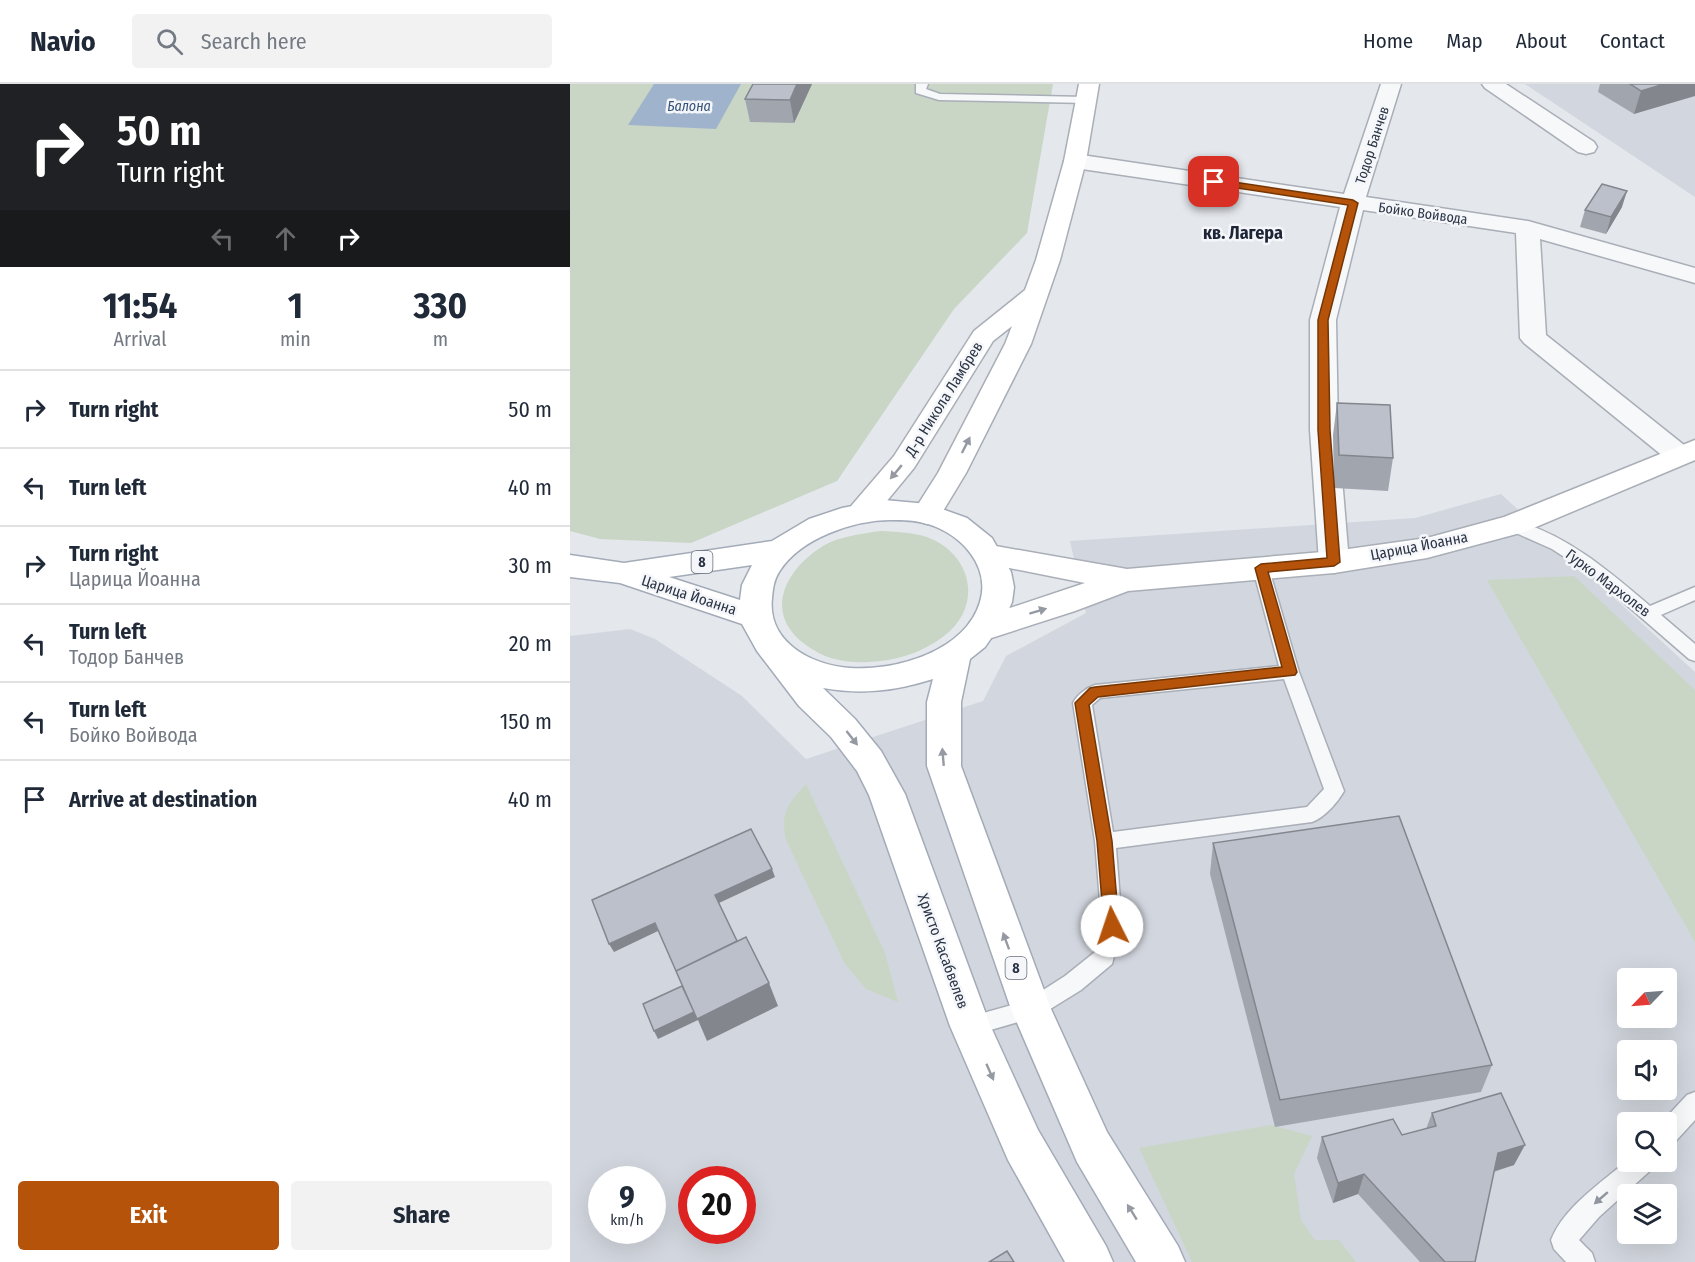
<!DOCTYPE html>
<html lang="en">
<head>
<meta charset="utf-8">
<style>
  :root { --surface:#fff; --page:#f2f2f3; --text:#1f2937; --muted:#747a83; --line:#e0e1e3; --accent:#b45309 }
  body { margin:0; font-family:"Fira Sans Condensed",sans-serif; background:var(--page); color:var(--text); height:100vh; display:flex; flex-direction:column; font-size:22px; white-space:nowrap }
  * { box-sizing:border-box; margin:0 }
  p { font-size:20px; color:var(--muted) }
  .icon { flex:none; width:33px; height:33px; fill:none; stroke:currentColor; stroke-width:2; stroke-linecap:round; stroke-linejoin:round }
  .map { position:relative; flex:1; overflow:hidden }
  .drawer { display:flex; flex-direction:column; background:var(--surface); width:570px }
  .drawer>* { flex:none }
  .top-card { background:#202124; color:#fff; overflow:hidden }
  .needle { width:39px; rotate:245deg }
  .tools { position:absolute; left:1047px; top:884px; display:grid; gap:12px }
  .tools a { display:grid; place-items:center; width:60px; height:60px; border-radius:6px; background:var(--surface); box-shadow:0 6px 24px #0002; font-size:30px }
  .speed { position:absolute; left:18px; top:1082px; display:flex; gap:12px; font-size:30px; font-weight:700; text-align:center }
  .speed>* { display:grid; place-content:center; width:78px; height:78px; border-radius:50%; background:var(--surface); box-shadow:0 6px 24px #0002; line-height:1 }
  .speed small { font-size:15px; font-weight:400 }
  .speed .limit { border:9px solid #d22; background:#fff; color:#111 }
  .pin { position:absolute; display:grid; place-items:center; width:51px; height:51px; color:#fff; margin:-26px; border-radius:12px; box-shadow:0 3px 9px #0006 }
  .me { position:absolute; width:66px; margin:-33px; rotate:356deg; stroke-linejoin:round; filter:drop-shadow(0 0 4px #0008) }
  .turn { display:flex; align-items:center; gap:21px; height:126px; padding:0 18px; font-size:27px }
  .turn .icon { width:78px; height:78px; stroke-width:2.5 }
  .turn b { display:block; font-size:42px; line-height:51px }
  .lanes { display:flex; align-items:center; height:57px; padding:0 18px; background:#0003; justify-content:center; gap:30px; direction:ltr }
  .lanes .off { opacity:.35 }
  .eta { display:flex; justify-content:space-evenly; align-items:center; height:102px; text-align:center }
  .eta b { font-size:36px; font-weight:700; line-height:42px }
  .cta { display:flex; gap:12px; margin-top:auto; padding:12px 18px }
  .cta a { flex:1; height:69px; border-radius:6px; background:var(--accent); color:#fff; font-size:24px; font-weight:700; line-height:69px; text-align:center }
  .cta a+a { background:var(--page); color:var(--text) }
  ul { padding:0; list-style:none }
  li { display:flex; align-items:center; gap:18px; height:78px; padding:0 18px; border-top:2px solid var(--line) }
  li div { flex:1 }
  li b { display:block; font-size:22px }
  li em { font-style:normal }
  header { display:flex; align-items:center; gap:36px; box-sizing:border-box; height:84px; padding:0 30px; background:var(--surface); border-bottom:2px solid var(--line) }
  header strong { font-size:28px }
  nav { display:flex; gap:33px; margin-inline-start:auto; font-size:21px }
  .search { width:420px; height:54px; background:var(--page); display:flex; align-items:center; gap:15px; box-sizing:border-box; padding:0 21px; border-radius:6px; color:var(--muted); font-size:22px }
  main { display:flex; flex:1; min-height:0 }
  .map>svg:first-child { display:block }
  .built { fill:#d2d6de; fill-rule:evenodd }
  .green { fill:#c9d6c5 }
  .water { fill:#9fb4cc }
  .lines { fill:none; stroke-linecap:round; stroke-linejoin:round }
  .lane-casing { stroke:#a9aeb7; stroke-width:3 }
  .street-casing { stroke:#a9aeb7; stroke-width:3 }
  .secondary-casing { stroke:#a9aeb7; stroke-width:3 }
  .primary-casing { stroke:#a3abb8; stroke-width:3 }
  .lane { fill:#f7f8fa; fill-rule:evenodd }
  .street { fill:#f7f8fa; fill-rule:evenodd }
  .secondary { fill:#fff; fill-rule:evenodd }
  .primary { fill:#fff; fill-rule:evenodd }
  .wall { fill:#a1a5ae }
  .shaded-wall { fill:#83868d }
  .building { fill:#bbc0ca; stroke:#83868d; stroke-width:1.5 }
  .oneway { fill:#959aa2 }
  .oneway2 { fill:#9196a0 }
  .route { fill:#b45309; stroke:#753606; stroke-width:1.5 }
  .labels { text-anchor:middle; stroke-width:5; stroke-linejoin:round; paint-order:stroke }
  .far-water-label { font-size:14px; font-style:italic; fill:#34527a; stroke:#f4f6f9 }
  .far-street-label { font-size:14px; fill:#2b3445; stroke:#f4f6f9 }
  .shield { fill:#f4f6f9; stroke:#676e7b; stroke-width:1.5 }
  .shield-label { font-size:14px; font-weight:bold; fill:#2b3445 }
  .street-label { font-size:15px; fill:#2b3445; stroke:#f4f6f9 }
  .far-district-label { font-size:18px; font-weight:bold; fill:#1d2536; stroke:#f4f6f9 }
</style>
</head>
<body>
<header>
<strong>Navio</strong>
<div class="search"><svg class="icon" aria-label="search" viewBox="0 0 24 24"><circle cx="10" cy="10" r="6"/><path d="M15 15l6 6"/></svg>Search here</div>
<nav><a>Home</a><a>Map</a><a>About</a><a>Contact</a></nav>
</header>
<main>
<section class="drawer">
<div class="top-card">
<div class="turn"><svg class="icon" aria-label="right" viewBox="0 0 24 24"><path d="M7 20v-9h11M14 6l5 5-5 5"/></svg><div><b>50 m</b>Turn right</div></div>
<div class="lanes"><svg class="icon off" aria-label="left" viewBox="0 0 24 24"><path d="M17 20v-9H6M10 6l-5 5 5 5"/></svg><svg class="icon off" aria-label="ahead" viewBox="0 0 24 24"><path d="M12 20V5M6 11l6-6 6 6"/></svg><svg class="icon" aria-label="right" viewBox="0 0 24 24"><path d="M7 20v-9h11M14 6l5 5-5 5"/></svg></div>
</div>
<div class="eta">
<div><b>11:54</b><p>Arrival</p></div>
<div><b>1</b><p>min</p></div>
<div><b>330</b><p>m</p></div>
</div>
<ul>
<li><svg class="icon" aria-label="right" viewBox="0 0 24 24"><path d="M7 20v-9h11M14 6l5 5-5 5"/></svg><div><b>Turn right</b></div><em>50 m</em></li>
<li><svg class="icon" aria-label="left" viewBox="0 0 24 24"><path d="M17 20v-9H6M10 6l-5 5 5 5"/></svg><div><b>Turn left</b></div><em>40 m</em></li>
<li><svg class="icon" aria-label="right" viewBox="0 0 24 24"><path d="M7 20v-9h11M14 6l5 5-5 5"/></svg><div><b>Turn right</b><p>Царица Йоанна</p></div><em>30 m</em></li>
<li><svg class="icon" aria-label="left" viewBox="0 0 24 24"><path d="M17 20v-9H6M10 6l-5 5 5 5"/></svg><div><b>Turn left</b><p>Тодор Банчев</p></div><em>20 m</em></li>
<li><svg class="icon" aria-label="left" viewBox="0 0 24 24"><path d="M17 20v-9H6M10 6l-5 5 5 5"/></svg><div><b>Turn left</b><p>Бойко Войвода</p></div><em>150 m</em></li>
<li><svg class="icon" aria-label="arrive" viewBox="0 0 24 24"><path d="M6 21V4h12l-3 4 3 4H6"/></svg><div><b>Arrive at destination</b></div><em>40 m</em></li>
</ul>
<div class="cta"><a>Exit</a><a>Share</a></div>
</section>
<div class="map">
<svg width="1125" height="1178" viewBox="0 0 1125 1178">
  <rect width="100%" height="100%" fill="#e4e7ec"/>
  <path class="built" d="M955,0H1125V113Z
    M931,410L1125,588V1178H0V552L60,545L85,555L172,612L236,675L413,617L436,572L516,529L500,457L845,434ZM1058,894H1096V933H1058ZM1058,966H1096V1005H1058ZM1058,1038H1096V1077H1058ZM32,1095H82V1146H32ZM122,1095H172V1146H122ZM1058,1110H1096V1149H1058Z"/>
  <path class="green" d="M0,0H483L457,149L384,225L267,397L121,459L30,455L0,447Z
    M310,447C328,448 347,448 364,456C404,476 411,524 374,552C352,569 326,577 298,578C279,579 258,576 242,565C192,535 211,488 253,462C270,452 291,450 310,447Z
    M1004,492L1125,606V858L917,496Z
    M236,700L315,869L328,918L296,905L275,880L216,756C210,728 218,720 236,700Z
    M701,1041L742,1052L724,1090L731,1136L745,1156H769L786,1178H622L569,1064Z"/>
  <path class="water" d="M84,0H171L146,45L58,41Z"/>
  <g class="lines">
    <g class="lane-casing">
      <path id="lane" d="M346,0H358L356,5L370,10L516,13L522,16L516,19L369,16L346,9Z
        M943,436C996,450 1039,487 1080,522L1125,503V516L1091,531L1125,560V577L1119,575L1022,491L982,465L937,445L935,441L937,437Z
        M691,479L697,481L699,485L729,588L774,707C768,718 754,734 742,738L546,764L552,842L542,880L511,906L469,932L400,952L392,949L389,942L392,935L456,917L495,892L525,868L532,842L525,757L503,619C507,611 516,604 525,601L709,582L683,485L685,481ZM714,595L754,705L737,723L543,748L522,621L530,614Z
        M1125,1008V1036L1104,1059L1096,1062V1038H1092L1117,1011Z
        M1058,1076L1086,1077L1082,1085L1029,1133L1009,1156L1022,1169L1025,1178H996L984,1165L981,1156C994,1123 1031,1099 1058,1076Z"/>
    </g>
    <g class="street-casing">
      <path id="street" d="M811,0H831L796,113L958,137L1125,184V199L970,155L976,251L1119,365L1123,371L1119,377L1109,380L1099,377L954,259L950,254L946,149L793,126L766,236L768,346L779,478L775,485L764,489L753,485L749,478L740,346V236L770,123L505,84L497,82L494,77L497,72L505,70L774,110Z
        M912,0H936L1024,58L1027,63L1024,68L1016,70L1008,68L915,4Z"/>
    </g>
    <g class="secondary-casing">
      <path id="secondary" d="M509,0H529L516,77L490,176L461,260L396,389L367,437L357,440L347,437L342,430L368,389L435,260L442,242L423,257L344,384L302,435L292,438L282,435L277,428L282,421L324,372L404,247L455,206L466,176L494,77Z
        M1125,356V376L954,448L857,474L764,489L558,507L505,527L412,557L401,553L396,545L401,537L515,499L409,478L405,471L409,464L420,461L557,485L764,467L857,454L934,433Z"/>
    </g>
    <g class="primary-casing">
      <path id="primary" d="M314,416L358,420L397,434L422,454L441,488L444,503L442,518L435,534L415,563L400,575L391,618V682L481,925L537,1048L608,1162L615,1178H566L507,1078L441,925L357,682V618L363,595C325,607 292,611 253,604L285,635L311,667L335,710L420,941L468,1046L536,1162L543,1178H495L438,1076L380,942L299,711L287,687L261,653L229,622L187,567L172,540L50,499L0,493V471L54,479L202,457L239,435L272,424ZM321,436C333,436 346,436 358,440C391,450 421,482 410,518C395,568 325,587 280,584C241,581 197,558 202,514C203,504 204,496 209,488C230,454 284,436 321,436ZM182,481L172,501L170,516L99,493Z"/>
    </g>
    <use href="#lane" class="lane"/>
    <use href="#street" class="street"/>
    <use href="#secondary" class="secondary"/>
    <use href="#primary" class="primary"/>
  </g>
  <path class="wall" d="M183,0H242L224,39L180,38L175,15Z
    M1030,0H1125L1064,30L1028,8Z
    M1052,123L1036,150L1010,143L1015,126Z
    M767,319L823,374L818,407L764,404L763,351Z
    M643,759L922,981L911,1008L705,1043L640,790Z
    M862,1029L944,1081L924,1088L905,1178H850L788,1110L763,1119L747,1074L752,1053L832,1051L856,1045Z"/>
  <path class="shaded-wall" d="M227,0H242L224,39L220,16Z
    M1094,0H1125V12L1064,30L1071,7Z
    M1057,107L1052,123L1036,150L1041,133Z
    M202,785L205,793L149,819L145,811Z
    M85,839L88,847L44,868L39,860Z
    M174,872L199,899L208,922L137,957L128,936L88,955L84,947Z
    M955,1061L944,1081L918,1089L928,1069Z
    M794,1090L788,1110L763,1119L768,1099Z"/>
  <path class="building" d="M183,0H227L220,16L175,15Z
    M1060,0H1094L1071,7Z
    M1032,100L1057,107L1041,133L1015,126Z
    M767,319L820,321L823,374L769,371Z
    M829,732L922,981L710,1016L643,759Z
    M181,745L202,785L145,811L167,857L106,887L85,839L39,860L22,816Z
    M176,853L199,899L127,935L106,887Z
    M112,902L124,928L84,947L73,920Z
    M931,1009L955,1061L928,1069L905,1178H875L794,1090L768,1099L752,1053L823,1035L832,1051L866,1042L862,1029Z
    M437,1167L444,1178H419Z"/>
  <defs><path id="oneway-solid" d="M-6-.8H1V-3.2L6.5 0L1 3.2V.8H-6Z" transform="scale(1.5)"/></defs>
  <g class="oneway">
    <use href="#oneway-solid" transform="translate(396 361) rotate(-63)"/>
    <use href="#oneway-solid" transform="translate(326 388) rotate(130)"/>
    <use href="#oneway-solid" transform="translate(468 527) rotate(-17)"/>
    <use href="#oneway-solid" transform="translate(282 654) rotate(52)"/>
    <use href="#oneway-solid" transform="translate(373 673) rotate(-95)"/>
    <use href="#oneway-solid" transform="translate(436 857) rotate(-110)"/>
    <use href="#oneway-solid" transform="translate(420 988) rotate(66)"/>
    <use href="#oneway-solid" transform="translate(562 1128) rotate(-122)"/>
  </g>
  <use class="oneway2" href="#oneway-solid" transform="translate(1031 1114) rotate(139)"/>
  <path class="route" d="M644,95L783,116L788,119L758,236L760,346L770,478L764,482L698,488L727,588L725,591L528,613L519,621L542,757L549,842L547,846L542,848L536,846L534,842L527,757L505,619L520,604L525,603L712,583L685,484L691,480L757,474L748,346V236L778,121L641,100L639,98Z"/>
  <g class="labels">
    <g class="far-water-label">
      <text x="119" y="27">Балона</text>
    </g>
    <g class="far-street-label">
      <text transform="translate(802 61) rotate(-72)" y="5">Тодор Банчев</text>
      <text transform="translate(853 129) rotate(8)" y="5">Бойко Войвода</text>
    </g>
    <g class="shield">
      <rect x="121.5" y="467" width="21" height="22" rx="4.5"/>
      <rect x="435.5" y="873" width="21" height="22" rx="4.5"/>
    </g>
    <g class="shield-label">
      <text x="132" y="483">8</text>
      <text x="446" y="889">8</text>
    </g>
    <g class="street-label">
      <text transform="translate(374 315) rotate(-58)" y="5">Д-р Никола Ламбрев</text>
      <text transform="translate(849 462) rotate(-11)" y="5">Царица Йоанна</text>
      <text transform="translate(1038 499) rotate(37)" y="5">Гурко Мархолев</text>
      <text transform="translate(119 511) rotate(18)" y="5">Царица Йоанна</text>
      <text transform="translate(373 867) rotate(70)" y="5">Христо Касабвелев</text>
    </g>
    <g class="far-district-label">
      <text x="673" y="155">кв. Лагера</text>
    </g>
  </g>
</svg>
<div class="tools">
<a><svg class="needle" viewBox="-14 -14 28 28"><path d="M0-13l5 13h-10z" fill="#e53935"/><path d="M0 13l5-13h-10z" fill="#747a83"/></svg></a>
<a><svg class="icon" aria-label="sound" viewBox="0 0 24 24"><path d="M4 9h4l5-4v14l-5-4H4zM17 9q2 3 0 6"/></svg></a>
<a><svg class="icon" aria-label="search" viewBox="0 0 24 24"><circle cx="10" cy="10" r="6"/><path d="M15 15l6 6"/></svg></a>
<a><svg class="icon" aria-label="layers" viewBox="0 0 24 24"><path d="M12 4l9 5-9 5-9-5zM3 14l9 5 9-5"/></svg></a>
</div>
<div class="speed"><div>9<small>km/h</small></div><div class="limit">20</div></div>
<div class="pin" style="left:644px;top:98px;background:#d93025"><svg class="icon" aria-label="arrive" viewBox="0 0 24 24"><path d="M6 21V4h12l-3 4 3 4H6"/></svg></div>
<svg class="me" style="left:542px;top:842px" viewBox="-20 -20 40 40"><circle r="19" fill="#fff"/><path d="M0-13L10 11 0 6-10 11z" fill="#b45309"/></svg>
</div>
</main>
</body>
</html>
